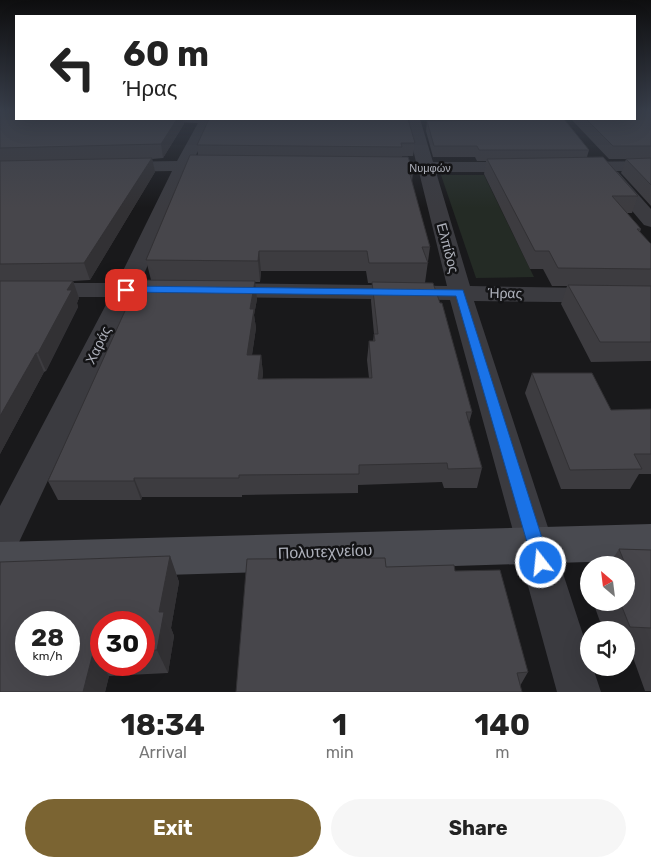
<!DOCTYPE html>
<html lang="en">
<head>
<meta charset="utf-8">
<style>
  :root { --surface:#fff; --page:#f6f6f6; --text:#222; --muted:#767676; --accent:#7b6432 }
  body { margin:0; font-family:Rubik,sans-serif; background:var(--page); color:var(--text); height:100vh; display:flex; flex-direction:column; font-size:19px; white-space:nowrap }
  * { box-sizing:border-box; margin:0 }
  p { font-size:16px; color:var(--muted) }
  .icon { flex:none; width:28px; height:28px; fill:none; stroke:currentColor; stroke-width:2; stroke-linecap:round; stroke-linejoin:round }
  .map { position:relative; height:692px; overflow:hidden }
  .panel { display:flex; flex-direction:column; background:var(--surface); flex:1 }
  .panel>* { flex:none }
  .top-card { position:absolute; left:15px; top:15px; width:621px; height:105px; border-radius:0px; box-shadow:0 5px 20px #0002; background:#fff; color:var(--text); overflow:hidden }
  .needle { width:32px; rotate:332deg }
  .controls { position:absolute; left:580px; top:556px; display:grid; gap:10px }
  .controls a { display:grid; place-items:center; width:55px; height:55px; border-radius:50%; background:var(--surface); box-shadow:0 5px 20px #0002; font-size:25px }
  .speed { position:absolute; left:15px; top:611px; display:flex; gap:10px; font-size:25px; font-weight:700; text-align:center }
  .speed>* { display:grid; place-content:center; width:65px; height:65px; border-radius:50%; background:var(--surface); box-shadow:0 5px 20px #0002; line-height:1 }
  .speed small { font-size:12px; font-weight:400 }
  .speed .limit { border:8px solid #d22; background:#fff; color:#111 }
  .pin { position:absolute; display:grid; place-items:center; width:42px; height:42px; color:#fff; margin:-21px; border-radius:10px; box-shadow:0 2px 8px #0006 }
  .me { position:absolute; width:55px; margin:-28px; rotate:344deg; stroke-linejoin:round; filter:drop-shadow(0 0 4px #0008) }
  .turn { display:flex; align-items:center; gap:18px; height:105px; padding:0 25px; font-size:22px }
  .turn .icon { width:65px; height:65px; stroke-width:2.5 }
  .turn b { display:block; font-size:35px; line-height:42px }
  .eta { display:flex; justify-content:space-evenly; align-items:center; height:85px; text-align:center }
  .eta b { font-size:30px; font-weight:700; line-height:35px }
  .button { display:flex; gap:10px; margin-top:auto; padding:10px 25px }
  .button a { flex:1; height:58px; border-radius:30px; background:var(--accent); color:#fff; font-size:20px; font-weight:700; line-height:58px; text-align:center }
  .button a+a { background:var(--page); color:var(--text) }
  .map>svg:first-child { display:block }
  .green { fill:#242b25 }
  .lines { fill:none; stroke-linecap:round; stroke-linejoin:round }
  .street { fill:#3b3b40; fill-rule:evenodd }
  .secondary { fill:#494a50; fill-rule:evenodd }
  .wall { fill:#3d3c40; fill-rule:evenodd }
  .shaded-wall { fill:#323134 }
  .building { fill:#47464b; stroke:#323134; fill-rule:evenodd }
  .route { fill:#1a73e8; stroke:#114b97 }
  .labels { text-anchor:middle; stroke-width:5; stroke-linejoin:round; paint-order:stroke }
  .far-street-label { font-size:11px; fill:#adb0ba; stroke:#141416 }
  .street-label { font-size:14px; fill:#adb0ba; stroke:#141416 }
  .near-street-label { font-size:16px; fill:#adb0ba; stroke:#141416 }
</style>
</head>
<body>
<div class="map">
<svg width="651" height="692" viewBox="0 0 651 692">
  <rect width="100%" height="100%" fill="#19191b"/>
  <path class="green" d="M441,175H484L534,277L476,278Z"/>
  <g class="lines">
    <path class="street" d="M169,119H214L193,161L228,162L230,166L228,170L189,171L140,283H170L178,285L182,290L178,295L170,297H134L13,555L0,560V506L110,297H0V283H117L172,171L118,172L112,171L110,167L112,163L118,162L177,161L198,123L171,122Z
      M406,119H420L433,162H519L525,163L527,167L525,171L519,172H436L470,286L651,289V303L474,301L589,653V668H593L601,692H557L450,300L219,297L211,295L207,290L211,285L219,283L447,286L419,172H376L370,171L368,167L370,163L376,162H416Z
      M651,161V171H615L618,172L651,209V227L644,225L606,180L603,176L609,172L570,171L568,167L570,163L576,162Z"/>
    <path class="secondary" d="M651,524V560L0,580V542Z"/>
  </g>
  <path class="wall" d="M0,111L16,119H183L184,124L163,158L152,159L155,172L90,280L73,281L79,298L77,303L78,307L46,371L44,372L0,454Z
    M635,111H651V206L621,173L626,159H609L571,119H635Z
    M427,121L589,150L587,157L638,196L632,213H627L641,229L640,232L651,244V361L591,362L561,304L567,286H552L543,269H530L484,174L486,161H477L475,157H433L426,131Z
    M415,143L413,156H402V157L413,171L412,183L430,247L425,283L472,412L469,423L482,468L477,488H444L442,482L358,485V493L242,495V497H142L141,500H58L48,481L151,280L146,260L198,155L197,145ZM261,271H366L368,283H372L371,301L374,334L373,341H369L367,360L369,378L262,379L263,374L261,355H252L256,328L254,315L257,299L255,282H260Z
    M532,373L611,410L651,409V474H639L630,489H561L525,393Z
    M619,549L651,550V691H645L631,652H626V630H603L593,602H626V565H609Z
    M170,556L179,582L171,628L174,636L168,673L109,676L105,692H0ZM101,622H144V665H101Z
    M386,567L455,571L528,672L520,686Z"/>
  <path class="shaded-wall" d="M177,119H183L184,124L163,158L161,144Z
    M152,158L155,172L90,280L84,263Z
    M259,251L261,271L260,282L258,261Z
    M73,281L79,298L77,303L78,307L46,371L38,353L67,290Z
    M255,281L257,299L254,315L256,328L249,374L247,355L250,309Z
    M36,353L44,372L0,454V416Z
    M261,355L263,374L260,399L258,379Z
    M134,478L142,497L141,500L134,481Z
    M170,556L179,582L171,628L174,636L168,673L157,650L159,612Z
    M93,653L109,676L105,692H83Z"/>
  <path class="building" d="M0,111H16V119H177L161,144L0,148Z
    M635,111L651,112V146H613L586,119H635Z
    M209,119H408L415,143H401L402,147L197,145Z
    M564,119L589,150H479L477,146H434L427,121Z
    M190,155L408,157L413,171H409L430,247H422L428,263H369L367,251H259L258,261L146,260Z
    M603,157L638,196H612L641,229H637L651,244V269L558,268L549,251H535L487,159Z
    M152,158L84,263L0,264V161Z
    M651,158V185L626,159Z
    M139,280L255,281L250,309H254L247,355H261L258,379L372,378L369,341H375L374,334H378L372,282L433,283L440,303H442L472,412H466L482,468L448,469L447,463L359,465V474L239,475V478H134V481H48Z
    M0,281H73L67,290H72L38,353H36L0,416Z
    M568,285L651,286V342H600Z
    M532,373H592L611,410L651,409V454H634L642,469L570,470Z
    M619,549L651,550V628L630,627L620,602H626V576H630Z
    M170,556L159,612H164L157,650L144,651V622H101V653H93L83,692H0V562ZM26,622H69V665H26Z
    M385,558L386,567L454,565L455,571L500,570L528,672L517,673L522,692H236L247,559Z"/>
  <linearGradient id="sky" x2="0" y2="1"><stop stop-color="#0e0e0f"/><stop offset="0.53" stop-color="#383e4a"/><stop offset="1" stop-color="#383e4a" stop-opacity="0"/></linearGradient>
  <rect width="651" height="208" fill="url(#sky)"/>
  <path class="route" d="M126,286L463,290L550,563L547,569L541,571L536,569L533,563L456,296L122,292V287Z"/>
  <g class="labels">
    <g class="far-street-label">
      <text x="430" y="172">Νυμφών</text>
    </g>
    <g class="street-label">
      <text transform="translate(448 248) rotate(75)" y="5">Ελπίδος</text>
      <text transform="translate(505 293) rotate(1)" y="5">Ήρας</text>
      <text transform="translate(98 345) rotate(-64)" y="5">Χαράς</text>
    </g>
    <g class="near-street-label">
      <text transform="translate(325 551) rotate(-2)" y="6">Πολυτεχνείου</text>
    </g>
  </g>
</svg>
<div class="controls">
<a><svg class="needle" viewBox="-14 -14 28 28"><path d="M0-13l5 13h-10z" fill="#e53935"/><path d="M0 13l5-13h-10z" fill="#767676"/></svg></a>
<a><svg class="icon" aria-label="sound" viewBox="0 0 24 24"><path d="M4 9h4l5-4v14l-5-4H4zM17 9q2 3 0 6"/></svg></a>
</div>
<div class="speed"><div>28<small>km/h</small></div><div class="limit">30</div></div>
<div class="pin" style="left:126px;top:290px;background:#d93025"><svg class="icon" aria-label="arrive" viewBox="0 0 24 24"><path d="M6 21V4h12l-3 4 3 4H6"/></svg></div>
<svg class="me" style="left:541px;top:563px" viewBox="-20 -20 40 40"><circle r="17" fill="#1a73e8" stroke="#fff" stroke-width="3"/><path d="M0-11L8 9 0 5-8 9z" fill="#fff"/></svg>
<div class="top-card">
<div class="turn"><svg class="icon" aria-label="left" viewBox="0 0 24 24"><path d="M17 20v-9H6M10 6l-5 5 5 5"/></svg><div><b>60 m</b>Ήρας</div></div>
</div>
</div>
<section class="panel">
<div class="eta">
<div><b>18:34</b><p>Arrival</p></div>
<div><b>1</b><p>min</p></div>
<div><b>140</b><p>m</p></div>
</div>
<div class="button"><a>Exit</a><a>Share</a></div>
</section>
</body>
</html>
